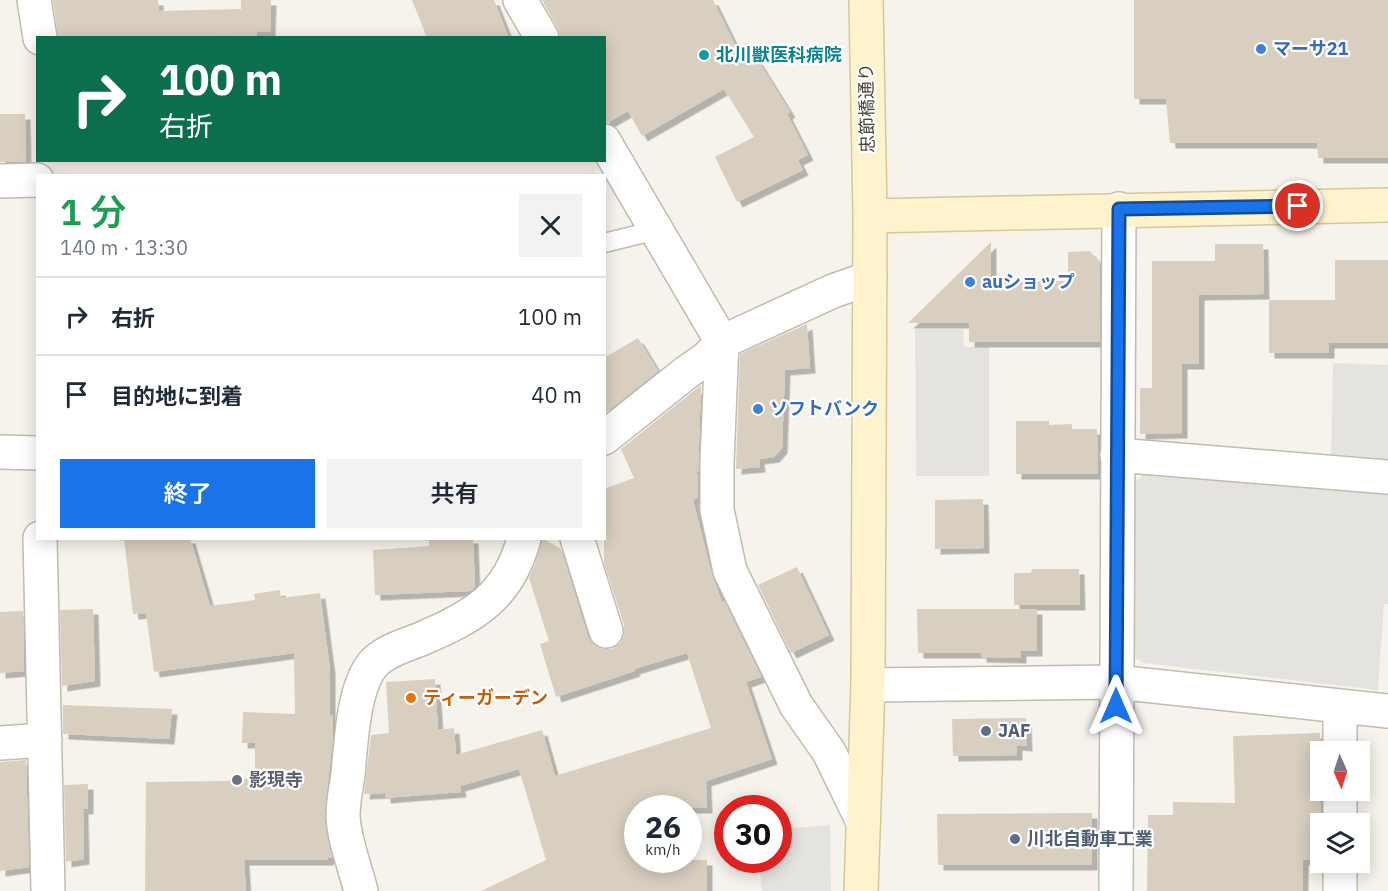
<!DOCTYPE html>
<html lang="ja">
<head>
<meta charset="utf-8">
<style>
  :root { --surface:#fff; --page:#f2f2f3; --text:#1f2937; --muted:#747a83; --line:#e0e1e3; --accent:#1a73e8 }
  body { margin:0; font-family:"IBM Plex Sans","Noto Sans JP",sans-serif; background:var(--page); color:var(--text); height:100vh; display:flex; flex-direction:column; font-size:22px; white-space:nowrap }
  * { box-sizing:border-box; margin:0 }
  p { font-size:20px; color:var(--muted) }
  .icon { flex:none; width:33px; height:33px; fill:none; stroke:currentColor; stroke-width:2; stroke-linecap:round; stroke-linejoin:round }
  .map { position:relative; flex:1; overflow:hidden }
  .drawer { position:absolute; left:36px; top:174px; width:570px; height:366px; display:flex; flex-direction:column; background:var(--surface); border-radius:0px; box-shadow:0 3px 15px #0003 }
  .drawer>* { flex:none }
  .hud { position:absolute; left:36px; top:36px; width:570px; height:126px; border-radius:0px; box-shadow:0 3px 15px #0003; background:#0b6e4f; color:#fff; overflow:hidden }
  .needle { width:39px; rotate:177deg }
  .controls { position:absolute; left:1310px; top:741px; display:grid; gap:12px }
  .controls a { display:grid; place-items:center; width:60px; height:60px; border-radius:0px; background:var(--surface); box-shadow:0 3px 15px #0003; font-size:30px }
  .speed { position:absolute; left:624px; top:795px; display:flex; gap:12px; font-size:30px; font-weight:700; text-align:center }
  .speed>* { display:grid; place-content:center; width:78px; height:78px; border-radius:50%; background:var(--surface); box-shadow:0 3px 15px #0003; line-height:1 }
  .speed small { font-size:15px; font-weight:400 }
  .speed .limit { border:9px solid #d22; background:#fff; color:#111 }
  .pin { position:absolute; display:grid; place-items:center; width:51px; height:51px; color:#fff; margin:-26px; border:3px solid #fff; border-radius:50%; box-shadow:0 2px 6px #0007 }
  .me { position:absolute; width:66px; margin:-33px; rotate:0deg; stroke-linejoin:round; filter:drop-shadow(0 0 4px #0008) }
  .turn { display:flex; align-items:center; gap:21px; height:126px; padding:0 24px; font-size:27px }
  .turn .icon { width:78px; height:78px; stroke-width:2.5 }
  .turn b { display:block; font-size:42px; line-height:51px }
  .round { display:grid; place-items:center; flex:none; width:63px; height:63px; border-radius:0px; background:var(--page) }
  .overview { display:flex; align-items:center; justify-content:space-between; height:102px; padding:0 24px }
  h1 { font-size:36px; font-weight:600; line-height:45px; color:#1e9e55 }
  .button { display:flex; gap:12px; margin-top:auto; padding:12px 24px }
  .button a { flex:1; height:69px; border-radius:0px; background:var(--accent); color:#fff; font-size:24px; font-weight:600; line-height:69px; text-align:center }
  .button a+a { background:var(--page); color:var(--text) }
  ul { padding:0; list-style:none }
  li { display:flex; align-items:center; gap:18px; height:78px; padding:0 24px; border-top:2px solid var(--line) }
  li div { flex:1 }
  li b { display:block; font-size:22px }
  li em { font-style:normal }
  .map>svg:first-child { display:block }
  .parking { fill:#e5e3e0 }
  .building { fill:#d8cfc1; filter:url(#shadow) }
  .lines { fill:none; stroke-linecap:round; stroke-linejoin:round }
  .lane-casing { stroke:#c2bbae; stroke-width:21 }
  .street-casing { stroke:#c2bbae; stroke-width:36 }
  .secondary-casing { stroke:#d6c79b; stroke-width:36 }
  .lane { stroke:#fff; stroke-width:18 }
  .street { stroke:#fff; stroke-width:33 }
  .secondary { stroke:#fff3cd; stroke-width:33 }
  .route-casing { stroke:#114b97; stroke-width:15 }
  .route { stroke:#1a73e8; stroke-width:10 }
  .shop-dot { fill:#3f7fe0; stroke:#fff; stroke-width:2 }
  .culture-dot { fill:#0f9aa8; stroke:#fff; stroke-width:2 }
  .food-dot { fill:#e8710a; stroke:#fff; stroke-width:2 }
  .service-dot { fill:#5c6f8a; stroke:#fff; stroke-width:2 }
  .worship-dot { fill:#6b7280; stroke:#fff; stroke-width:2 }
  .labels { text-anchor:middle; stroke-width:4.5; stroke-linejoin:round; paint-order:stroke }
  .shop-label { font-size:18px; font-weight:bold; fill:#366cbe; stroke:#fff; text-anchor:start }
  .culture-label { font-size:18px; font-weight:bold; fill:#0d838f; stroke:#fff; text-anchor:start }
  .street-label { font-size:18px; fill:#4b4439; stroke:#fff }
  .food-label { font-size:18px; font-weight:bold; fill:#c56008; stroke:#fff; text-anchor:start }
  .service-label { font-size:18px; font-weight:bold; fill:#4e5e75; stroke:#fff; text-anchor:start }
  .worship-label { font-size:18px; font-weight:bold; fill:#5b616d; stroke:#fff; text-anchor:start }
</style>
</head>
<body>
<div class="map">
<svg width="1388" height="891" viewBox="0 0 1388 891">
  <defs>
    <filter id="shadow"><feDropShadow dx="5.5" dy="5.5" stdDeviation="0" flood-color="#0004"/></filter>
  </defs>
  <rect width="100%" height="100%" fill="#f6f3ec"/>
  <path class="parking" d="M915,329H963L964,347H989V476H916Z
    M1333,363L1388,365V459L1331,454Z
    M1146,472L1388,493V604H1384L1378,690L1144,663L1132,656L1131,486Z
    M830,825L831,891H762L759,860H778L779,829Z"/>
  <path class="building" d="M53,0H158L159,11L241,9V0H271L270,32L257,31L256,37L221,35V38H58Z
    M412,0H494L509,38H427Z
    M542,0H713L737,49L747,43L790,112L787,114L808,155L798,160L803,170L737,202L715,157L754,137L724,89L642,136L628,111L607,123L604,122V38H561L558,29Z
    M1134,0H1388V158H1318L1317,143H1170L1166,99H1134Z
    M0,114H25L26,162H0Z
    M991,242V282L1068,281V252L1090,251L1100,263V342H969V323H908Z
    M1215,244H1263L1264,294L1199,295V364H1182V433L1140,434V388H1152V261H1215Z
    M1335,260H1388V343H1329V353H1269V300H1335Z
    M807,324L810,368L785,370L782,448L774,457L759,459L760,467L736,469L740,354Z
    M638,338L658,371L604,414V358Z
    M701,385L698,472H696L698,477V497L693,500L712,575L722,602L724,601L760,674L761,677L746,682L772,759L706,781L707,808H638V860H707V891H481L546,860L519,769L460,786L461,792L385,798V793L364,794L371,735L389,733L386,682L435,679L438,730L454,728L456,755L542,730L555,776L711,728L687,653L634,669L635,671L556,697L540,644L549,641L529,578L535,564L542,538L561,549L588,637L594,645L602,649H612L620,643L624,635V625L604,563V489L634,478L621,449Z
    M1016,421H1049V425L1072,424V429H1097L1098,474H1016Z
    M983,499L984,548L935,549V500Z
    M124,538H190L210,606L255,600L254,594L280,590L281,598L320,593L330,669V715H332L333,737L324,816L332,858H328V860H244L246,891H145L146,782L229,781V779L255,778V743H242L243,712L295,714L294,653L154,672L146,613L133,614Z
    M429,538H473L475,587L470,591L375,595L373,550L429,546Z
    M797,567L829,635L791,653L758,585Z
    M1032,569H1079L1080,605H1014V573H1031Z
    M93,609L95,681L62,686L60,610Z
    M917,609H1037V651H1021V658L981,657V653H918Z
    M23,611L24,671L0,673V612Z
    M63,705L172,709L169,739L63,734Z
    M1026,718L1027,746L1017,745V755L953,756L952,719Z
    M1320,733L1321,799L1319,860H1303V891H1147L1148,815H1173V802L1235,803L1233,736Z
    M26,760L29,867L0,871V762Z
    M88,784V809H83L84,859L66,862L64,785Z
    M1092,813V865H938L937,814Z"/>
  <g class="lines">
    <g class="lane-casing">
      <path id="lane" d="M604,243L657,230"/>
    </g>
    <g class="street-casing">
      <path id="street" d="M34,0L40,38
        M520,0L542,38
        M604,141L722,342L717,462V510L730,571L796,705L829,752L863,822
        M0,181L37,180
        M604,438L687,372L707,358L722,342L833,291L870,278
        M0,452L38,453
        M1117,455L1388,477
        M40,538L48,891
        M577,538L606,631
        M868,685L1116,682L1388,711
        M0,743L45,740
        M1340,752V706
        M1340,824V790
        M361,891C355,867 344,840 343,816C343,802 346,788 348,775C351,745 353,682 376,661C388,650 406,645 421,639C473,617 509,597 524,538
        M1116,891L1119,209
        M1340,891V862"/>
    </g>
    <g class="secondary-casing">
      <path id="secondary" d="M870,216L1388,205
        M861,891L868,685L870,216L866,0"/>
    </g>
    <use href="#lane" class="lane"/>
    <use href="#street" class="street"/>
    <use href="#secondary" class="secondary"/>
  </g>
  <g class="lines">
    <g class="route-casing">
      <path id="route" d="M1116,706L1119,209L1298,206"/>
    </g>
    <use href="#route" class="route"/>
  </g>
  <g class="shop-dot">
    <circle cx="1261" cy="49" r="6"/>
    <circle cx="970" cy="282" r="6"/>
    <circle cx="758" cy="409" r="6"/>
  </g>
  <circle class="culture-dot" cx="704" cy="55" r="6"/>
  <circle class="food-dot" cx="411" cy="698" r="6"/>
  <g class="service-dot">
    <circle cx="986" cy="731" r="6"/>
    <circle cx="1015" cy="839" r="6"/>
  </g>
  <circle class="worship-dot" cx="237" cy="780" r="6"/>
  <g class="labels">
    <g class="shop-label">
      <text x="1273" y="55">マーサ21</text>
      <text x="982" y="288">auショップ</text>
      <text x="770" y="415">ソフトバンク</text>
    </g>
    <g class="culture-label">
      <text x="716" y="61">北川獣医科病院</text>
    </g>
    <g class="street-label">
      <text transform="translate(867 108) rotate(-91)" y="6">忠節橋通り</text>
    </g>
    <g class="food-label">
      <text x="423" y="704">ティーガーデン</text>
    </g>
    <g class="service-label">
      <text x="998" y="737">JAF</text>
      <text x="1027" y="845">川北自動車工業</text>
    </g>
    <g class="worship-label">
      <text x="249" y="786">影現寺</text>
    </g>
  </g>
</svg>
<div class="controls">
<a><svg class="needle" viewBox="-14 -14 28 28"><path d="M0-13l5 13h-10z" fill="#e53935"/><path d="M0 13l5-13h-10z" fill="#747a83"/></svg></a>
<a><svg class="icon" aria-label="layers" viewBox="0 0 24 24"><path d="M12 4l9 5-9 5-9-5zM3 14l9 5 9-5"/></svg></a>
</div>
<div class="speed"><div>26<small>km/h</small></div><div class="limit">30</div></div>
<div class="pin" style="left:1298px;top:206px;background:#d93025"><svg class="icon" aria-label="arrive" viewBox="0 0 24 24"><path d="M6 21V4h12l-3 4 3 4H6"/></svg></div>
<svg class="me" style="left:1116px;top:706px" viewBox="-20 -20 40 40"><path d="M0-17L14 15 0 8-14 15z" fill="#1a73e8" stroke="#fff" stroke-width="4"/></svg>
<div class="hud">
<div class="turn"><svg class="icon" aria-label="right" viewBox="0 0 24 24"><path d="M7 20v-9h11M14 6l5 5-5 5"/></svg><div><b>100 m</b>右折</div></div>
</div>
<section class="drawer">
<div class="overview"><div><h1>1 分</h1><p>140 m · 13:30</p></div><a class="round"><svg class="icon" aria-label="close" viewBox="0 0 24 24"><path d="M6 6l12 12M18 6L6 18"/></svg></a></div>
<ul>
<li><svg class="icon" aria-label="right" viewBox="0 0 24 24"><path d="M7 20v-9h11M14 6l5 5-5 5"/></svg><div><b>右折</b></div><em>100 m</em></li>
<li><svg class="icon" aria-label="arrive" viewBox="0 0 24 24"><path d="M6 21V4h12l-3 4 3 4H6"/></svg><div><b>目的地に到着</b></div><em>40 m</em></li>
</ul>
<div class="button"><a>終了</a><a>共有</a></div>
</section>
</div>
</body>
</html>
